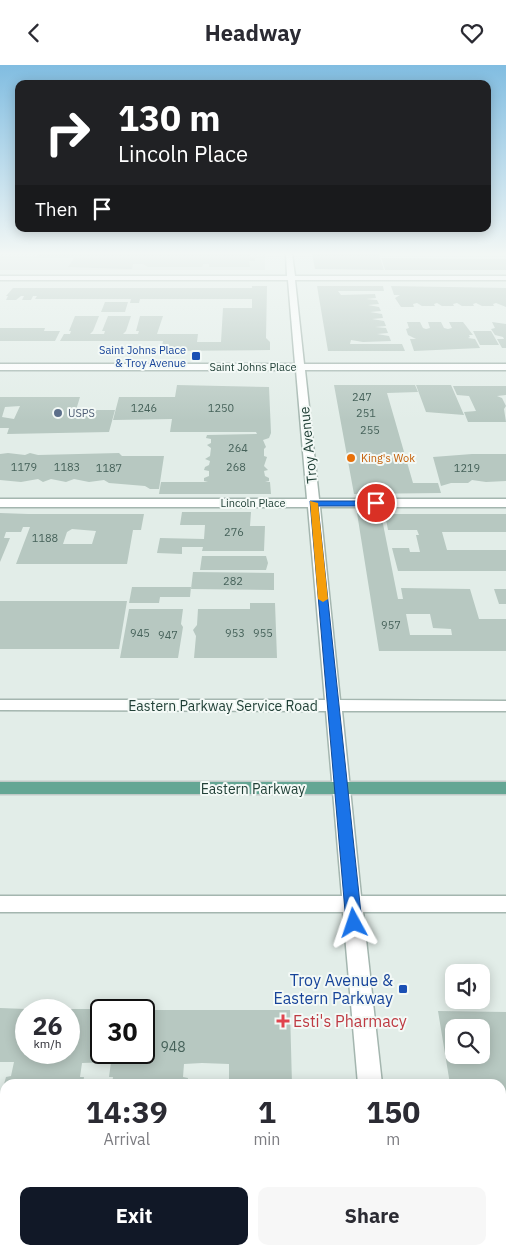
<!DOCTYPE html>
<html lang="en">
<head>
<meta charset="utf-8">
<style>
  :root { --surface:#fff; --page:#f7f7f7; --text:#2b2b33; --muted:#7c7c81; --accent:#111827 }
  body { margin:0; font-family:"IBM Plex Sans",sans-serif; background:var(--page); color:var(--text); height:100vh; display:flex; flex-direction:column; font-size:19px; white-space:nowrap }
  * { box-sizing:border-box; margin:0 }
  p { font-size:16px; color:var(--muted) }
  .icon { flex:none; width:28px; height:28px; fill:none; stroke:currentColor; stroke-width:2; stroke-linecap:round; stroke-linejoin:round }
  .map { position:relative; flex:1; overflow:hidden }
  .side { position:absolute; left:0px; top:1014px; width:506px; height:176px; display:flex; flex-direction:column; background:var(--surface); border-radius:15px 15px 0 0; box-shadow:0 2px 12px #0003 }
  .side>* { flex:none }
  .hud { position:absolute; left:15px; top:15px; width:476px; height:152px; border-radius:10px; box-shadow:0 2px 12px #0003; background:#202124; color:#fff; overflow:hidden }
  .tools { position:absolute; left:445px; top:899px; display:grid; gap:10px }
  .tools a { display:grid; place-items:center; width:45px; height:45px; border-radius:10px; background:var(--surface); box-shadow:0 2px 12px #0003; font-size:25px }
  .speed { position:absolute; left:15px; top:934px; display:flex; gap:10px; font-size:25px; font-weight:700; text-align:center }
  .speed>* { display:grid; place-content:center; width:65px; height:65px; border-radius:50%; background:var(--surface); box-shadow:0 2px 12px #0003; line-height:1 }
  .speed small { font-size:12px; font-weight:400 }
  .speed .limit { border:2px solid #111; border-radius:8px; background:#fff; color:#111 }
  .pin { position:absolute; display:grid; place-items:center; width:42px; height:42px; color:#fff; margin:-21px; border:2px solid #fff; border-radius:50%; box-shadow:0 1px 5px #0007 }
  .me { position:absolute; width:55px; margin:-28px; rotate:355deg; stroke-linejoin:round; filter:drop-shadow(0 0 4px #0008) }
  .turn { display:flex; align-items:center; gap:18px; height:105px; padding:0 20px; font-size:22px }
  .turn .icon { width:65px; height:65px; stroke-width:2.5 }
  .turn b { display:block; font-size:35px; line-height:42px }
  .then { display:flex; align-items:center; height:48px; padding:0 20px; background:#0003; gap:10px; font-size:19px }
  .eta { display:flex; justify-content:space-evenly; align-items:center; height:85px; text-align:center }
  .eta b { font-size:30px; font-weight:800; line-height:35px }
  .cta { display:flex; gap:10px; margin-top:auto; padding:10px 20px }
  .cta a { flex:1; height:58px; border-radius:10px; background:var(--accent); color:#fff; font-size:20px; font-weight:800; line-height:58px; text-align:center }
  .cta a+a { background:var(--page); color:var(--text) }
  header { display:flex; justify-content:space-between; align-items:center; height:65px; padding:0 20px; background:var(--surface); font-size:22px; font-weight:800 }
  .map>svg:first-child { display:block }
  .built { fill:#d0ddd7 }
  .building { fill:#b7c8c1; fill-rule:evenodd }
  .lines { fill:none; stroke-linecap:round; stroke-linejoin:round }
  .minor-casing { stroke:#a4b6af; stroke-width:3 }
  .primary-casing { stroke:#c1cac7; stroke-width:3 }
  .minor { fill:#fff; fill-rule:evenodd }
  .primary { fill:#64a694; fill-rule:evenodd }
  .route { fill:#1a73e8; stroke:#114b97 }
  .slow { fill:#f59e0b }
  .transit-dot { fill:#1a4fb4; stroke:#f3f9f6; stroke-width:2 }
  .service-dot { fill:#5c6f8a; stroke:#f3f9f6; stroke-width:2 }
  .food-dot { fill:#e8710a; stroke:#f3f9f6; stroke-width:2 }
  .health-dot { fill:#e0444e; stroke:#f3f9f6; stroke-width:2 }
  .labels { text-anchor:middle; stroke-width:4; stroke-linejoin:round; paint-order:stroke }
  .far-transit-label { font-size:11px; fill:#164399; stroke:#f3f9f6; text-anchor:end }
  .far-street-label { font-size:11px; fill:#214037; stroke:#f3f9f6 }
  .number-label { font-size:11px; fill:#46625a }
  .far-service-label { font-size:11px; fill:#4e5e75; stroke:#f3f9f6; text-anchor:start }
  .far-food-label { font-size:11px; fill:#c56008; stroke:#f3f9f6; text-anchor:start }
  .street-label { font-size:14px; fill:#214037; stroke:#f3f9f6 }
  .near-number-label { font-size:14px; fill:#46625a }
  .near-transit-label { font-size:16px; fill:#164399; stroke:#f3f9f6; text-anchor:end }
  .near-health-label { font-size:16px; fill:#be3a42; stroke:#f3f9f6; text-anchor:start }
</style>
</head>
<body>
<header><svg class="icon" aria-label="back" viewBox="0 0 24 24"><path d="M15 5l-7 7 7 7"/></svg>Headway<svg class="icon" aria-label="heart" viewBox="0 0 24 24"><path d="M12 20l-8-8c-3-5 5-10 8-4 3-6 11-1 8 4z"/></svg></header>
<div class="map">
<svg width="506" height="1189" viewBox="0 0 506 1189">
  <rect width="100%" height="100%" fill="#e2ede8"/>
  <path class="built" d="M0,189H265V205H0Z"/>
  <path class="building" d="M38,189H249V193H255V196H249L250,202H209V199H203L202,202H148L143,199H133L132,204H125L68,202L74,193H36Z
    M312,189H379L384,205L315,204Z
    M381,193L506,194V205H385Z
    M252,221H267L266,273L270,277V285L161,286L163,276H60L64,269H70L71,266H69L75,251H99L93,266L90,269H104L105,266H102L108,251H131L126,266L123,269H138L139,266H136L140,251H163L157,269H198L197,277H221L223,243H252V234H140L139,238H130L131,234H35L37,231H33L31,235H22L24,231H21L16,235H6L8,231H6L13,223H252Z
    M317,221H383L384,226H338L341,230L375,229L376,233L366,234L377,235L379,239L368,240L379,242L381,246L370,247L382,249L383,253L372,254L384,256L386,261L375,262L386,263L388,268L377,269L389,271L391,276L363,277L351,275L350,279H402L405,286H328Z
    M391,221L506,223V242L496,238L493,239L494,241H482L476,238L473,239L474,241H462L457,238L453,239L454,241H442L437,238L434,239L435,241H422L417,238L413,239L414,242H401L395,233L400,230H394Z
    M105,237H128L125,247H101Z
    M407,257H420L423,263L426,264L430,263L428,257H441L444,263L448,264L452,263L449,257H463L473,270H469L470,272L468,273L475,274L480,283L414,286L410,274H416L408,270L406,264L409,263Z
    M492,257L506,259V283H502L497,274H504L503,272L495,270L491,264L495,263Z
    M0,263H45L44,266H60L55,276H0Z
    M473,266H491L499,280H480Z
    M177,320L269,322L271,368L269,373L263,375L266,382L264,384V391L267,392L264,401L268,405L264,406L265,411L269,413V416L265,417H270L271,429H159L161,417H208L204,416V413L209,411V406L204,405L205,402L209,400L210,396L205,394L210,391L211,383L207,380L211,378V374L206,373L207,370L257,369L256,367H170L172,354L113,355L119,332H175Z
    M334,320H415L418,327L387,328L413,418H438L441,428L354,429Z
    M416,320H451L464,350L426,347Z
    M453,321H506V330L497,331L502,333L506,341L504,344L506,357H468L464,347L476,346L469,331L457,330Z
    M0,332H80L76,345H115L109,367L7,369L9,363H0ZM20,341L14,354L2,352L5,342Z
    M8,388L25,390L30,388L38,390L119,388L122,391H164L159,424H150L145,421L109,418L104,415L89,417L74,414L66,417L51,414L43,417L38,414L21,417L0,415V389Z
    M472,389H506V416L486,417L472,415L468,418H451L441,421L433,392Z
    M182,447H251L250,461H265L264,486H202L203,482H182V489L157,488L160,473L204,474L205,460H180Z
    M0,448L28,449H144L141,465H133L127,499H16L30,462H23L21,467H6L4,473H10L0,497ZM72,464L96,466L92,479H63L67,467Z
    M357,448L381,449L398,534H403L401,523L470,524L479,554H506V586H379ZM406,549H430L433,563L451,564L452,570H410Z
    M385,449H506V467H442L447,485H506V506H398L392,483H409L410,487H420L416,470H419L417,465H388Z
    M202,491H266L268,498L266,505H200Z
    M193,507L274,508V525L191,524Z
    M132,522H191L190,532H160L159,538H129Z
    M494,524H506V539H499Z
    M0,536H127L119,584H0Z
    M250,538H275L277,593H194L196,571L193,565L197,560L198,544H250Z
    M129,544H183L181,559L183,562L178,593H120Z
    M0,943L26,944V988H69V944H101V988H144V945H290L292,1019H229V999L202,998L184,999L183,1012L188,1013L187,1019H112L113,1012H109L111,997L82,998L80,1012H84L83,1019H4L6,1012L11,1011L14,997H0Z
    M438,946L506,947V1156H501V1019H450ZM454,962H481V990H454Z
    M5,1020V1126H0V1039Z
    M501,1160H506V1189H471V1185H501Z
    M168,1185L296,1186V1189H168Z"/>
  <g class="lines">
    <g class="minor-casing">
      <path id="minor" d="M286,189H292L295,211H506V215H295L304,299H506V305H305L319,434H506V442H320L340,635L506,636V646H342L361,831H506V847H363L382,1019H358L343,847H0V831H342L326,646L0,645V635H325L308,442H0V434H307L296,305H0V299H295L288,215H0V211H287Z
        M373,1185H399V1189H373Z"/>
    </g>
    <g class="primary-casing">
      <path id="primary" d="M0,717H506V729H0Z"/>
    </g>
    <use href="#minor" class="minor"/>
    <use href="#primary" class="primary"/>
  </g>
  <linearGradient id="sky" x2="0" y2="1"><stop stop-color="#81bde1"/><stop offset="0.53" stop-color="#f2f7f5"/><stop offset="1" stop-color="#f2f7f5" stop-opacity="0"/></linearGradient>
  <rect width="506" height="356" fill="url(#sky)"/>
  <path class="route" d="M310,436H376L380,438L376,441H318L362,858L359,863L354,865L349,863L346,858Z"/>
  <path class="slow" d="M310,436L318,438L328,534L323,537L318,534Z"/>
  <g class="transit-dot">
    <rect x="191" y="286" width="10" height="10" rx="2.5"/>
    <rect x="398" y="919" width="10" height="10" rx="2.5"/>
  </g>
  <circle class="service-dot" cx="58" cy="348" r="5"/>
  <circle class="food-dot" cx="351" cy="393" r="5"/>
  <path class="health-dot" d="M280.5 948.5h5v5h5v5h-5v5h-5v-5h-5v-5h5z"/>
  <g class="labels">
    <g class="far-transit-label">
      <text x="186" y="289">Saint Johns Place<tspan x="186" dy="13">&amp; Troy Avenue</tspan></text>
    </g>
    <g class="far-street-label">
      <text x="253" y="306">Saint Johns Place</text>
      <text x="253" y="442">Lincoln Place</text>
    </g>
    <g class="number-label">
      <text x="362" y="336">247</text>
      <text x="144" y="347">1246</text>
      <text x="221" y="347">1250</text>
      <text x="366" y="352">251</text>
      <text x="370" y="369">255</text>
      <text x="238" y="387">264</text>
      <text x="24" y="406">1179</text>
      <text x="67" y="406">1183</text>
      <text x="236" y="406">268</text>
      <text x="109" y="407">1187</text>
      <text x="467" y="407">1219</text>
      <text x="234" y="471">276</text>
      <text x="45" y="477">1188</text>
      <text x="233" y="520">282</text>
      <text x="391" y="564">957</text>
      <text x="140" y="572">945</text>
      <text x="235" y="572">953</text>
      <text x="263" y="572">955</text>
      <text x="168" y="574">947</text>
    </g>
    <g class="far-service-label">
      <text x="68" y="352">USPS</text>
    </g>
    <g class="far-food-label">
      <text x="361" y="397">King's Wok</text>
    </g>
    <g class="street-label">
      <text transform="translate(308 380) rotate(-96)" y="5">Troy Avenue</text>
      <text x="223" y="646">Eastern Parkway Service Road</text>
      <text x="253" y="729">Eastern Parkway</text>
    </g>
    <g class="near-number-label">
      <text x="173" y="987">948</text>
    </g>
    <g class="near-transit-label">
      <text x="393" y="921">Troy Avenue &amp;<tspan x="393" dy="18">Eastern Parkway</tspan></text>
    </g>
    <g class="near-health-label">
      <text x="293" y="962">Esti's Pharmacy</text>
    </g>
  </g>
</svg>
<div class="tools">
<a><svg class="icon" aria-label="sound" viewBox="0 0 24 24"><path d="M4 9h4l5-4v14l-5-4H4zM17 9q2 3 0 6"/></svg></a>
<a><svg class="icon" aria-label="search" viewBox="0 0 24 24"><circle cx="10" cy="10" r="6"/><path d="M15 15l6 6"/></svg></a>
</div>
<div class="speed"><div>26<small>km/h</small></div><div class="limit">30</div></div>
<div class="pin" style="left:376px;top:438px;background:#d93025"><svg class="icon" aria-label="arrive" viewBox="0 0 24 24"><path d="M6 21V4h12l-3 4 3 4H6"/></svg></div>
<svg class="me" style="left:354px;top:858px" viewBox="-20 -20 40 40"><path d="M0-17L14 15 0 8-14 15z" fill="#1a73e8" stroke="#fff" stroke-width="4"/></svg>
<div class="hud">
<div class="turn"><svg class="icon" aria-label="right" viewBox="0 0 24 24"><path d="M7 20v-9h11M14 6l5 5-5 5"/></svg><div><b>130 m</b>Lincoln Place</div></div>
<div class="then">Then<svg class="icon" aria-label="arrive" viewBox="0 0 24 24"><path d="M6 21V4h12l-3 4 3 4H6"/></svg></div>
</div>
<section class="side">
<div class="eta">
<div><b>14:39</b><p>Arrival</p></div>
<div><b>1</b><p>min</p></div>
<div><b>150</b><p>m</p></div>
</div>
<div class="cta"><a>Exit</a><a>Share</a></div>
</section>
</div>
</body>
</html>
